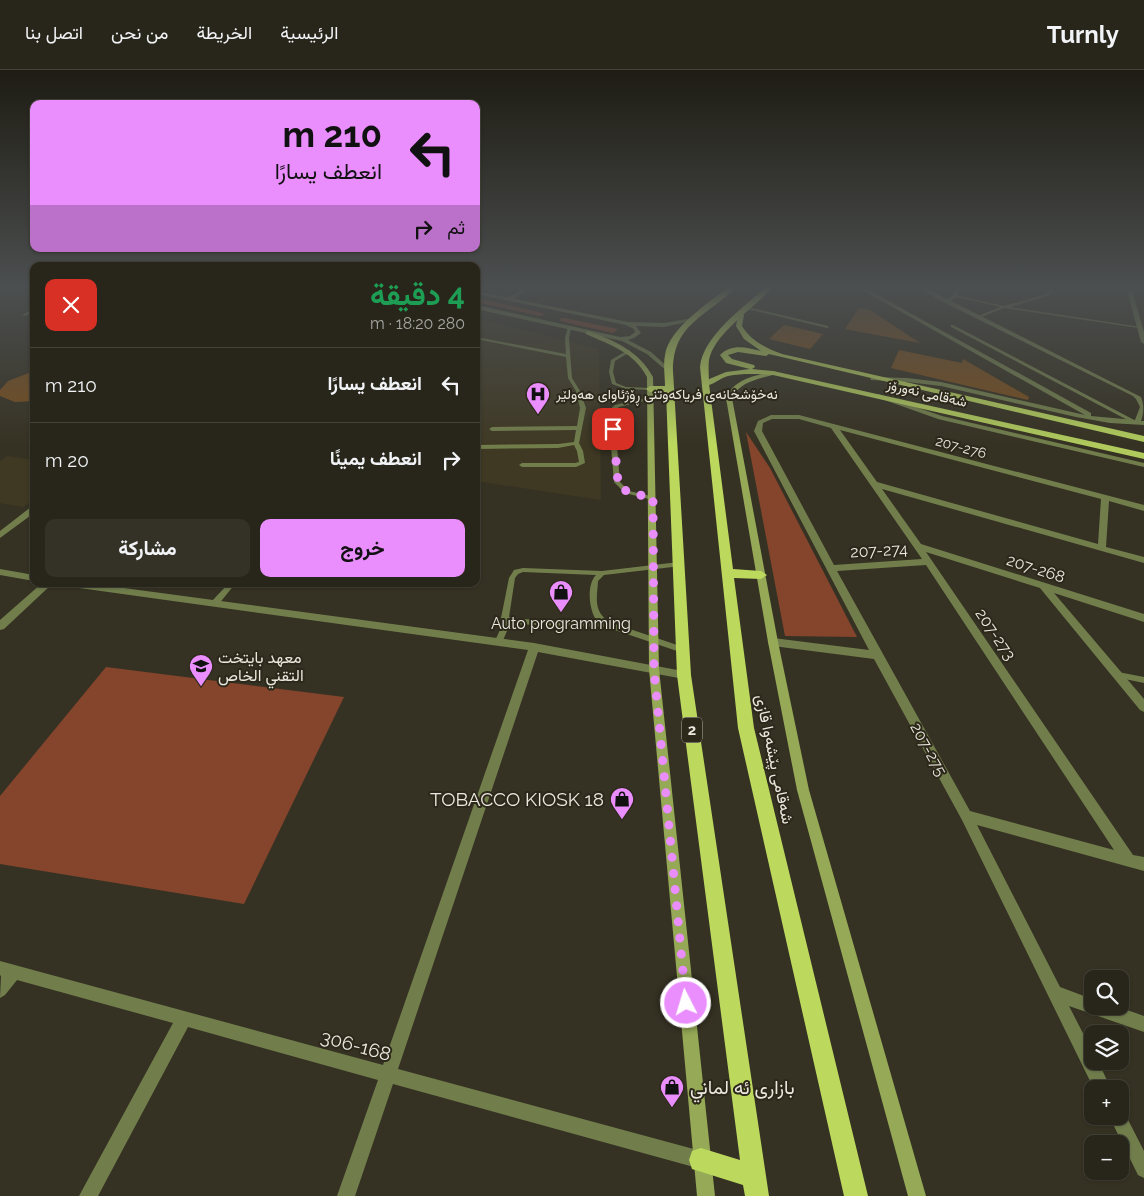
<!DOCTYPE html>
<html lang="ar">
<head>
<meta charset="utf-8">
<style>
  :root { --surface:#28261a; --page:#343227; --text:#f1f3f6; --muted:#a5a5a2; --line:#444339; --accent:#ea8dfd }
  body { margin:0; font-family:Raleway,Vazirmatn,sans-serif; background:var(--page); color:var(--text); direction:rtl; height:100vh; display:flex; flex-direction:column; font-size:19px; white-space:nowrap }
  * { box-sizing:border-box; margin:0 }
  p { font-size:16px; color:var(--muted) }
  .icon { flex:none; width:28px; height:28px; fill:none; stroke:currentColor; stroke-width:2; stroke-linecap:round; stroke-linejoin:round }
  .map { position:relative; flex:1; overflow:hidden; direction:ltr }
  .panel { position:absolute; left:30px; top:192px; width:450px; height:325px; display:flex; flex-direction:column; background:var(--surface); border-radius:10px; box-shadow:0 1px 4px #0004,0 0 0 1px var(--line); direction:rtl }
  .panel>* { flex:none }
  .guide { position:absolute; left:30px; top:30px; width:450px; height:152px; border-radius:10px; box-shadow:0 1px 4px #0004,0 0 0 1px var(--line); direction:rtl; background:#ea8dfd; color:#111; overflow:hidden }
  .tools { position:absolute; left:1084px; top:900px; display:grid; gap:10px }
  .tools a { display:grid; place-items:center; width:45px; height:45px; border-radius:10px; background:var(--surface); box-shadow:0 1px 4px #0004,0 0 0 1px var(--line); font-size:25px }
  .pin { position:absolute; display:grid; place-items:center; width:42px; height:42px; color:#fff; margin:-21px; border-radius:10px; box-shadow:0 2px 8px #0006 }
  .me { position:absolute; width:55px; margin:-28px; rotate:355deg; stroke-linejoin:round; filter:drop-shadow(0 0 4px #0008) }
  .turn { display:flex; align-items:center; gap:18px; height:105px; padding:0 15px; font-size:22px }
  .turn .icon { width:65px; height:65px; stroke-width:2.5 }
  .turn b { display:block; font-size:35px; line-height:42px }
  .then { display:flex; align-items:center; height:48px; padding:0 15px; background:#0003; gap:10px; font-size:19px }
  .round { display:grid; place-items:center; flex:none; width:52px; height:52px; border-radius:10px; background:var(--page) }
  .headline { display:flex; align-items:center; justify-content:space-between; height:85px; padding:0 15px }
  h1 { font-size:30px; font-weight:700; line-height:38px; color:#1e9e55 }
  .cta { display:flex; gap:10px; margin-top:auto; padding:10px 15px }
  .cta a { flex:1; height:58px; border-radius:10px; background:var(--accent); color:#111; font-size:20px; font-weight:700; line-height:58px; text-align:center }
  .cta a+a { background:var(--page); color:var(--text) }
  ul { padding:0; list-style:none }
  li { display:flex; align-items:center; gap:15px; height:75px; padding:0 15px; border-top:1px solid var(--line) }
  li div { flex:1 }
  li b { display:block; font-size:19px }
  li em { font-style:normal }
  header { display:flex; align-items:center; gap:30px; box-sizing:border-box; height:70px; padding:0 25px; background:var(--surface); border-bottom:1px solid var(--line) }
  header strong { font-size:24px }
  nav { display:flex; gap:28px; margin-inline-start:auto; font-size:18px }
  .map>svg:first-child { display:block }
  .built { fill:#3f3924 }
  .green { fill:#85442c }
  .building { fill:#774e1e }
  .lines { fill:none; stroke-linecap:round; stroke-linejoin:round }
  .service { fill:#717e4c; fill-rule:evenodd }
  .minor { fill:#717e4c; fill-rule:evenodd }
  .tertiary { fill:#717e4c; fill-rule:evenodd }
  .secondary { fill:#95a956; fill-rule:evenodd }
  .primary { fill:#b0ca5c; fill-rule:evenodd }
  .trunk { fill:#bcd95e; fill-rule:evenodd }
  .route { stroke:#ea8dfd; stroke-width:9; stroke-dasharray:0 16.2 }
  .labels { text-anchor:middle; stroke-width:4; stroke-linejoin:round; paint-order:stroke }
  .far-street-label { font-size:14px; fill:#ebe8df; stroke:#2c281a }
  .far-poi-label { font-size:14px; fill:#ebe8df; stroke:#2c281a; text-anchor:start }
  .shield { fill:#2c281a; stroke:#b2aea4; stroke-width:1 }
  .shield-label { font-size:15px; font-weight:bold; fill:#ebe8df }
  .street-label { font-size:16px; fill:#ebe8df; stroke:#2c281a }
  .poi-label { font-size:16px; fill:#ebe8df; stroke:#2c281a }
  .near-poi-label { font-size:19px; fill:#ebe8df; stroke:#2c281a; text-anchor:end }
  .near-street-label { font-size:19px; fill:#ebe8df; stroke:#2c281a }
</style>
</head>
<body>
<header>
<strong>Turnly</strong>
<nav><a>الرئيسية</a><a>الخريطة</a><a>من نحن</a><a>اتصل بنا</a></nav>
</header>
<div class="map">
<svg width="1144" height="1126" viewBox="0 0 1144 1126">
  <rect width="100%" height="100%" fill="#363223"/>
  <path class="built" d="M476,248L599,279L601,430L476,411Z
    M7,386L34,390V429L23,437L0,433V391Z"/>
  <path class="green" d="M476,228L543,243L544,245L540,246L476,232Z
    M561,248H564L618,259L613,263L560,251Z
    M746,362L770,398L857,567L785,566Z
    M106,597L344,627L244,834L0,794V726Z"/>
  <path class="building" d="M859,238L870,240L920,273L845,259Z
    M784,255L823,264L810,279L769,269Z
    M899,280L962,293L963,289L1029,327L1028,330L891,298Z
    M34,301V331L15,332L0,326V320L8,311Z"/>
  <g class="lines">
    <path class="service" d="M1046,217H1050L1054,221L1048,226L1010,237L1141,257L1139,258L1004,238L979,248L977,247L978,246L1000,237L953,226L955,225L1004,236L1046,224L1050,221Z
      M748,237L828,256L829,257L827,258L747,239V237Z
      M34,239V242L25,246L22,245Z
      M951,255H953L1140,353L1135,354L951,257Z
      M568,257L571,258L569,268L572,308L580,321L586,338L579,373L583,381L585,393L576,397H522L519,395L522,393H575L579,392L577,381L574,375L558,378L476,379V375L558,374L574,372L576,360L492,361L489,359L492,357L577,356L580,338L576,321L568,308L566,287L476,269V267L566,284L565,268Z
      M628,280H630V282L615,291L613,302L616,313L626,317L650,318L652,319V320L626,319L612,314L609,302L611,290Z
      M650,327L652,328V329L619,337L614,341L620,412L629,421L655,427V429L653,430L625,423L614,412L608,341L615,335Z
      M679,492L682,494L681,496L604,505L598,511C597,528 593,541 609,552L686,578L687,580L686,582H680L606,557L510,554L501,575H495L494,573L504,551L501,548L509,508L514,500L523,498L602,501ZM523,502L596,505C586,515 589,541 597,551L514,549L509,547L515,508L518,504Z
      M228,514H235L218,535H212L211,533L212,531Z
      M1118,602L1144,607V613L1115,607L1114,605L1115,603Z"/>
    <path class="minor" d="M527,217H533L511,230L506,229Z
      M857,217H863L1091,343V346L1135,350L1140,337L1136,329L1133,326L945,233L917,217H924L947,229L953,225L955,217H960L958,226L951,231L1141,327C1144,334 1144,343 1141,351H1144V355L1110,353L1076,347L941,316L907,312L871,310L870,309L873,307L907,308L941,312L1085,345Z
      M1126,217H1131L1144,262V274L1141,272Z
      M878,324L942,346L1144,393V397L938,349L876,327L875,326Z
      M771,345H799L1144,435V441L1109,431L1106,477L1144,487V493L882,419L921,474L1144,544V552L1054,523L1144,629V642L1140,640L1040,518L926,482L1133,785L1144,787V801L977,755L1060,917L1092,929V936H1116L1144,946V962L1069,936L1092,981V991H1098L1111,1019H1094L962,750L874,589L773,576L769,575L768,572L769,569L773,568L869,580L754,361L758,351ZM772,349H799L831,358L922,489L834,495L762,361L763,353ZM840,360L1101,429L1098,474L877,412ZM926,495L1114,780L970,741L837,501Z
      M31,437H34V443L0,468V461Z
      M0,499L34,505V511L0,505Z
      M41,514H52L4,559L0,560V550Z
      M68,514H94L534,573L688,602L689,605L688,608L684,609L538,582L398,999L701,1081L707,1084L710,1090L707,1096L701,1099L393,1014L355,1126H337L378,1010L188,957L98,1126H79L173,953L17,910L5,925L0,928L1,906L0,905V891L383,995L528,580L72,517L69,516Z
      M1120,1039L1123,1040L1144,1081V1108L1138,1105L1109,1046H1120Z"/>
    <path class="tertiary" d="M476,221L628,252L664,253L693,248L696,250L664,257L636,256L641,263L634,268L628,270L651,282L671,300V302L669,303L647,284L622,271L476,239V235L620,267L630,266L635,262L634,259L626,255L476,224Z"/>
    <path class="secondary" d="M588,261C614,270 640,282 653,307L659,599L715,1126H697L649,599L647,307C634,282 610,275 586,264L585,263Z
      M774,301L776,302V304C759,309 740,311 732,328L778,572L809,720L926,1126H908L797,720L768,572L726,328C735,308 755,306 774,301Z"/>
    <path class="primary" d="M741,243L744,245L742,256C751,271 766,278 782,284L1144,366V372L769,284L766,286L738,282L728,285L732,289L754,295L755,297L752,299L773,301L1144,383V389L773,305C758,304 743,303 728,306C720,308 711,317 702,316V312L726,302L750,299L726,293L720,285C732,273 747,278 761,281L744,269L736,256L738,245Z"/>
    <path class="trunk" d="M728,217H736C707,247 673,253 673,301L691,605L769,1126H745L743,1115L692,1099L689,1090L692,1081L701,1078L740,1090L677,605L666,322H650L646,319L650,316H665C665,306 663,295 665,285C669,258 708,234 728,217Z
      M766,217H773C755,238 715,262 709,290C708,298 709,306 709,314L733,499L761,501L767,505L761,509L734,508L754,658L868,1126H844L738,658L700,297C703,266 744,237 766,217Z"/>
  </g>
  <linearGradient id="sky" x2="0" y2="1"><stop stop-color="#1e1c13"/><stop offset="0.58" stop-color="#4c4f50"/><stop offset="1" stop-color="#4c4f50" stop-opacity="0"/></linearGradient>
  <rect width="1144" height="375" fill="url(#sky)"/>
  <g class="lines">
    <path class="route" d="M613,359L618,412L627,422L653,428L654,600L686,933"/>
  </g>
  <defs>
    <g id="hospital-pin" transform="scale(1.25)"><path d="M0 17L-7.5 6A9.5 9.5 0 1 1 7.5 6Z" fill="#ea8dfd" stroke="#2c281a"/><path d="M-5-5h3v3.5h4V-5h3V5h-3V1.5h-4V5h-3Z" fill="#111"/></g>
    <g id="shop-pin" transform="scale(1.25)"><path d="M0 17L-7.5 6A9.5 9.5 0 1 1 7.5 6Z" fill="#ea8dfd" stroke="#2c281a"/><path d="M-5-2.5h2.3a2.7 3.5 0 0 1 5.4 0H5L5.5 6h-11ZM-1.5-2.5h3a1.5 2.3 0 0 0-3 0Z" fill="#111"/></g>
    <g id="school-pin" transform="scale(1.25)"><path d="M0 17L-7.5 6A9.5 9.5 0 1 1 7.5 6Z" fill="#ea8dfd" stroke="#2c281a"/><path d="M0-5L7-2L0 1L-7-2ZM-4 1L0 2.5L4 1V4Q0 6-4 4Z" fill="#111"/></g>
  </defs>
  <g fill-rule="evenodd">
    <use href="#hospital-pin" x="538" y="324"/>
    <use href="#shop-pin" x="561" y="522"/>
    <use href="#school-pin" x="201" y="596"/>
    <use href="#shop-pin" x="622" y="729"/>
    <use href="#shop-pin" x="672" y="1017"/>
  </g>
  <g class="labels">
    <g class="far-street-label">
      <text transform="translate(927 323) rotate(13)" y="5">شەقامی نەورۆز</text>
      <text transform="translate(961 377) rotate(15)" y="5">207-276</text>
    </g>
    <g class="far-poi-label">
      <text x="556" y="329">نەخۆشخانەی فریاکەوتنی ڕۆژئاوای هەولێر</text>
    </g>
    <rect class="shield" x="682" y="647.5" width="20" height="25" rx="4"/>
    <g class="shield-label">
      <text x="692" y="665">2</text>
    </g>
    <g class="street-label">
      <text transform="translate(879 480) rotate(-3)" y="6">207-274</text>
      <text transform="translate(1036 498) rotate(18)" y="6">207-268</text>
      <text transform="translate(996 564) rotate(56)" y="6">207-273</text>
      <text transform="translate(929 679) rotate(61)" y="6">207-275</text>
      <text transform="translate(775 689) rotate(78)" y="6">شەقامی پێشەوا قازی</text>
    </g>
    <g class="poi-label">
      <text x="561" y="559">Auto programming</text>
      <text x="218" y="593" text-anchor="start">معهد بايتخت<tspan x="218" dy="18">التقني الخاص</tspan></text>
    </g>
    <g class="near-poi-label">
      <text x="604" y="736">TOBACCO KIOSK 18</text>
      <text x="690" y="1024" text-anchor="start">بازارى ئه لماني</text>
    </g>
    <g class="near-street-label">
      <text transform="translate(356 975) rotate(15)" y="7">306-168</text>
    </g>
  </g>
</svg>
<div class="tools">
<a><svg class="icon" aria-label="search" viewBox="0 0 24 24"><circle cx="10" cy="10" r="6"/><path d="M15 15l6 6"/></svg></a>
<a><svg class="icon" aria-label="layers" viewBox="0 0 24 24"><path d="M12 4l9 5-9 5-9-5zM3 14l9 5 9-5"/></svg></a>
<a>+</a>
<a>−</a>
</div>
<div class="pin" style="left:613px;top:359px;background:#d93025"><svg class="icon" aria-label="arrive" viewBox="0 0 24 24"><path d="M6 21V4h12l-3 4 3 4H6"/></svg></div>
<svg class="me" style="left:686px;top:933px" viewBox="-20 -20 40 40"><circle r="17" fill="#ea8dfd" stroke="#fff" stroke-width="3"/><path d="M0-11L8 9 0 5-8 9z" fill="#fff"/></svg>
<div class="guide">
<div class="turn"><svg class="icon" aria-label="left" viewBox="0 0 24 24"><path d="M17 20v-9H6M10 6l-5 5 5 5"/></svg><div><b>210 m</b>انعطف يسارًا</div></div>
<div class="then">ثم<svg class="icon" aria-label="right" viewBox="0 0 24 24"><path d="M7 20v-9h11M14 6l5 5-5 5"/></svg></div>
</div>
<section class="panel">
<div class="headline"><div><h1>4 دقيقة</h1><p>280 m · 18:20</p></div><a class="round" style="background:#d93025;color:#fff"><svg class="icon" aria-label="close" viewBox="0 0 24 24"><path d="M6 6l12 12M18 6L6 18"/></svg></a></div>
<ul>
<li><svg class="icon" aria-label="left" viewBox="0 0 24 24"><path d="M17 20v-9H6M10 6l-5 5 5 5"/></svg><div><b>انعطف يسارًا</b></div><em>210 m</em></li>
<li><svg class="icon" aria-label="right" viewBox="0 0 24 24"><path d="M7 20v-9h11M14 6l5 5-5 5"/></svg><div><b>انعطف يمينًا</b></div><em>20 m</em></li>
</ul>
<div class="cta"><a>خروج</a><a>مشاركة</a></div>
</section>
</div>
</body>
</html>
